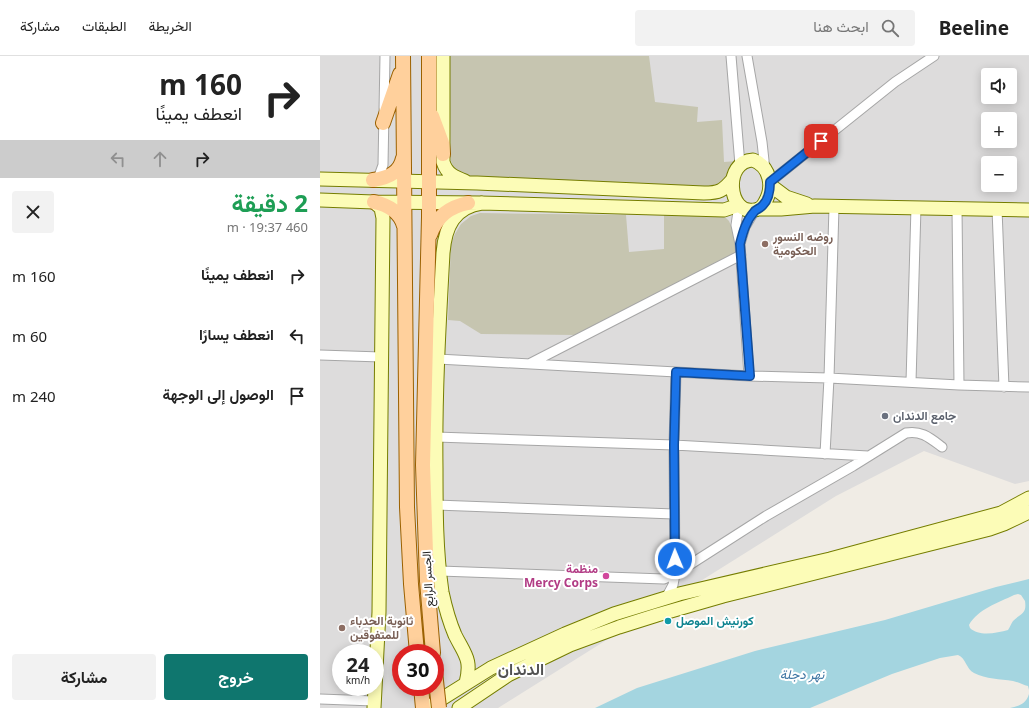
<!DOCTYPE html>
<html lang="ar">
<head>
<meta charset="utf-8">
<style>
  :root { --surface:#fff; --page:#f2f2f2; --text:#222; --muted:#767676; --line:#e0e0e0; --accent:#0f766e }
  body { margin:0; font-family:"Noto Sans",Vazirmatn,sans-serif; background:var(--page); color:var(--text); direction:rtl; height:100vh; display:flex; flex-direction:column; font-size:15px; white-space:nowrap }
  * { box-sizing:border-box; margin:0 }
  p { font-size:13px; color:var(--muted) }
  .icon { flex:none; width:22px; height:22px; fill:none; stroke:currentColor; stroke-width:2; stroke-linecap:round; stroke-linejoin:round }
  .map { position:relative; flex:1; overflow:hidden; direction:ltr }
  .sheet { display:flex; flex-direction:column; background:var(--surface); width:320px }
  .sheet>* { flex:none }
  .top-card { background:#fff; color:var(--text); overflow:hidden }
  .controls { position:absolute; left:661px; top:12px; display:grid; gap:8px }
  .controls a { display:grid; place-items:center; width:36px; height:36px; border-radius:4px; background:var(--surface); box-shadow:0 2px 10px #0003; font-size:20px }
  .speed { position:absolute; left:12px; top:588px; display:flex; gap:8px; font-size:20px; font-weight:700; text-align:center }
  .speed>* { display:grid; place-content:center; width:52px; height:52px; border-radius:50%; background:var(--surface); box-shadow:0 2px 10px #0003; line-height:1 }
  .speed small { font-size:10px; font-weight:400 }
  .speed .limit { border:6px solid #d22; background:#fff; color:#111 }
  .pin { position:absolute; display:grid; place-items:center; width:34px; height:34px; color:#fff; margin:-17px; border-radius:8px; box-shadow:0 2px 6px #0006 }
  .me { position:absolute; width:44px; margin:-22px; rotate:359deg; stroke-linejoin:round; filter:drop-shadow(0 0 3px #0008) }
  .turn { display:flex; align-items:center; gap:14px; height:84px; padding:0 12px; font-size:18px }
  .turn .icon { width:52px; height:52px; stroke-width:2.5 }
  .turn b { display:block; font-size:28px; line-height:34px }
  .lanes { display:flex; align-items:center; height:38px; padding:0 12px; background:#0003; justify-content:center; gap:20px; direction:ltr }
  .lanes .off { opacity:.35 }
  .round { display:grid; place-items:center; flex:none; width:42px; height:42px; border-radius:4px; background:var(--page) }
  .head { display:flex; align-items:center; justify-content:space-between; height:68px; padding:0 12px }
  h1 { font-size:24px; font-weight:700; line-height:30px; color:#1e9e55 }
  .action { display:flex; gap:8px; margin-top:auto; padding:8px 12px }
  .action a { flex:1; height:46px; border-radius:4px; background:var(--accent); color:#fff; font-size:16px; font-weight:700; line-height:46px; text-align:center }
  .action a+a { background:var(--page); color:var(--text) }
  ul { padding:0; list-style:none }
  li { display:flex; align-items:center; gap:12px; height:60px; padding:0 12px }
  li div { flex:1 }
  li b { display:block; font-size:15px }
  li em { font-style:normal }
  header { display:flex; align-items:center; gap:24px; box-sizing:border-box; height:56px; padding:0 20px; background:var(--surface); border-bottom:1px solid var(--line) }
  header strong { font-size:19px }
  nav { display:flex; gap:22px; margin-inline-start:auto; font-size:14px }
  .search { width:280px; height:36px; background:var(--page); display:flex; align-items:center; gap:10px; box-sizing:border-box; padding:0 14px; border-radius:4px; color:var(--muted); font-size:15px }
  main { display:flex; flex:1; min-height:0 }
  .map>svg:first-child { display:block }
  .residential { fill:#dddcdc; fill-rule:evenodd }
  .construction { fill:#c6c5b0 }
  .water { fill:#a4d5e0; fill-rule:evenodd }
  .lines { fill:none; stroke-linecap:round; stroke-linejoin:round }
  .street-casing { stroke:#a6a6a6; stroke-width:11 }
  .secondary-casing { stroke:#757d00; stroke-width:15 }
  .primary-casing { stroke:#9b6100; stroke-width:16 }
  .street { stroke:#fff; stroke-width:9 }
  .secondary { stroke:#fcfcb7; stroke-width:13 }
  .primary { stroke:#ffd09c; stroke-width:14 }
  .primary-bridge-casing { stroke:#9b6100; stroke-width:16; stroke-linecap:butt }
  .primary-bridge { stroke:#ffd09c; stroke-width:14 }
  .route-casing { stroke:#114b97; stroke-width:10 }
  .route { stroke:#1a73e8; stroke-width:7 }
  .education-dot { fill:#8d6e63; stroke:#fff; stroke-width:1.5 }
  .worship-dot { fill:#6b7280; stroke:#fff; stroke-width:1.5 }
  .hotel-dot { fill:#d1479c; stroke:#fff; stroke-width:1.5 }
  .culture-dot { fill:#0f9aa8; stroke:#fff; stroke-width:1.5 }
  .labels { text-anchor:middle; stroke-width:4; stroke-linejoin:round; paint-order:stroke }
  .education-label { font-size:12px; font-weight:bold; fill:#785e54; stroke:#fff; text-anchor:start }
  .worship-label { font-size:12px; font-weight:bold; fill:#5b616d; stroke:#fff; text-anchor:start }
  .hotel-label { font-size:12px; font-weight:bold; fill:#b23c85; stroke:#fff; text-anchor:end }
  .street-label { font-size:12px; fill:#1f1f1f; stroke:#fff }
  .culture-label { font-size:12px; font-weight:bold; fill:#0d838f; stroke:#fff; text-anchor:start }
  .water-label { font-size:13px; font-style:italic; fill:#4177a4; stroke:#fff }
  .district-label { font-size:16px; font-weight:bold; fill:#525252; stroke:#fff }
</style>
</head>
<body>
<header>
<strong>Beeline</strong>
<div class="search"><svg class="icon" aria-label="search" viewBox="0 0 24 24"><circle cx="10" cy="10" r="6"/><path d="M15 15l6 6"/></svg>ابحث هنا</div>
<nav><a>الخريطة</a><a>الطبقات</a><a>مشاركة</a></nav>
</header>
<main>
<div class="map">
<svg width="709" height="652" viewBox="0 0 709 652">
  <rect width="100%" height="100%" fill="#f0ece5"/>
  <path class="residential" d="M0,0H709V425L695,428L604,395L516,440L178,652H0ZM668,19H690V41H668ZM668,63H690V85H668ZM668,107H690V129H668ZM21,597H55V631H21ZM81,597H115V631H81Z"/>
  <path class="construction" d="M129,0H329L335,46L378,51L377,66L402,64L404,106L417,105L407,123L398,128L388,130L152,124L134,112L131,105Z
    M160,157L306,159L309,196L344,193V159L405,161L409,165L412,172L418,196L257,279L161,278L140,265L128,264L131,188L135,178L141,168L151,160Z"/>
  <path class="water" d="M709,523V634L708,630C703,629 698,626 693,625C680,623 666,623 654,617C646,613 646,602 638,599L620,602L572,618L490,652H275L317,632L435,595L565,564L676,531ZM698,538L701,539L705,545C707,558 701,557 693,565C691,568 690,571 688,574C677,577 659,581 650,572L649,569C658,553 678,547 694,539Z
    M709,638V652H690C699,650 706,648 709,638Z"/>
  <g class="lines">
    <g class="street-casing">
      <path id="street" d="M411,0L420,109
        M427,0L442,86L445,114
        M55,124L59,120L63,109L65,0
        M450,126L575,26L614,0
        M419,149L416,169L420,188L429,320
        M637,153L639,329
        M677,153L684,331
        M420,188L425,171L435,154
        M0,299L61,301
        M118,303L429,320L509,322L639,329L709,331
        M211,307L421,199
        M591,326L596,151
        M116,381L354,389L548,400
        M505,398L509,322L514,151
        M116,449L354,458
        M120,515L344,523L360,515L446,460L533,410L586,377C601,374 610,382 622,391
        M346,542L353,529L355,518L354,389L356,316
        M0,643L54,645"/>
    </g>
    <g class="secondary-casing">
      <path id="secondary" d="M123,0V106C127,118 134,121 145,125
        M433,104C450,110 454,131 445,146C443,150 439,154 434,154C408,159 403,105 433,104Z
        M0,123L157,127L384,137C399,137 403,135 413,123
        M450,129L466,141L487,148
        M0,144L54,146L160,147L404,154L419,149
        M54,146L61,152L63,162L59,556L54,652
        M438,153H461L495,150L709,154
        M146,627C152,603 145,599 135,579C129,565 125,550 122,536C116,495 116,453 116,412C115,340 119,269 123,197C125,171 134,151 162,147
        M107,652L171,612L245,578L294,558L359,538L510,503L681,457L709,442
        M139,652L188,619L250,589L299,571L337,559L403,540L670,473L684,468L709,456"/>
    </g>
    <g class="primary-casing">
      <path id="primary" d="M83,0L87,451L91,528L97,597
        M109,0V161L103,409L107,525L113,597
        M112,60L122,87L123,98
        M63,67L80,18
        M53,124C68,122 80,117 83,102
        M54,146C68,149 80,155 84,170
        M110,179C117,160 129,151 148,147
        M101,631L103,652"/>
    </g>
    <use href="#street" class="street"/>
    <use href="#secondary" class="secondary"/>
    <use href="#primary" class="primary"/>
    <g class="primary-bridge-casing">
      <path id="primary-bridge" d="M115,616L119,652"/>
    </g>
    <use href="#primary-bridge" class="primary-bridge"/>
  </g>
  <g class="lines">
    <g class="route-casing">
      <path id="route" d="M355,503L354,389L356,316L430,320L420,188C423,176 426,165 434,156C436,153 440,153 443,149C449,143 450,133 450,126L501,85"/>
    </g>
    <use href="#route" class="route"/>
  </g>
  <g class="education-dot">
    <circle cx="445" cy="188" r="4"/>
    <circle cx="22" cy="572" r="4"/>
  </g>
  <circle class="worship-dot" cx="565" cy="360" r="4"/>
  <circle class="hotel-dot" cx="286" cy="520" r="4"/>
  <circle class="culture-dot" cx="348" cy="565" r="4"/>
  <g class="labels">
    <g class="education-label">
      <text x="453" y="185">روضه النسور<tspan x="453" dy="14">الحكومية</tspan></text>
      <text x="30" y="569">ثانوية الحدباء<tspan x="30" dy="14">للمتفوقين</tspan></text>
    </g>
    <g class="worship-label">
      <text x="573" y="364">جامع الدندان</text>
    </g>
    <g class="hotel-label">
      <text x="278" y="517">منظمة<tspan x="278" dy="14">Mercy Corps</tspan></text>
    </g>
    <g class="street-label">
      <text transform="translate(108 523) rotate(-93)" y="4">الجسر الرابع</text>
    </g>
    <g class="culture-label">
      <text x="356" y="569">كورنيش الموصل</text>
    </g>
    <g class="water-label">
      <text x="482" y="623">نهر دجلة</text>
    </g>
    <g class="district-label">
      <text x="201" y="619">الدندان</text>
    </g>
  </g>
</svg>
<div class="controls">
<a><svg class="icon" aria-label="sound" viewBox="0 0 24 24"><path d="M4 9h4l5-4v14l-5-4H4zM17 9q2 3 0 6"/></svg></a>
<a>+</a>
<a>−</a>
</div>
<div class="speed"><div>24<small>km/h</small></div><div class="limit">30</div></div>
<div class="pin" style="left:501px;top:85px;background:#d93025"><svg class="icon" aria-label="arrive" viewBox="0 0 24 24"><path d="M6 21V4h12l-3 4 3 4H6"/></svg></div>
<svg class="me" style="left:355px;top:503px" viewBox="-20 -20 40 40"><circle r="17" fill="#1a73e8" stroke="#fff" stroke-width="3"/><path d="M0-11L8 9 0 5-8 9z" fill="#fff"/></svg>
</div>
<section class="sheet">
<div class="top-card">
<div class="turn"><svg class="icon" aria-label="right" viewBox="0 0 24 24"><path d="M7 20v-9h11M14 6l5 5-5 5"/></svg><div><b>160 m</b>انعطف يمينًا</div></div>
<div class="lanes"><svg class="icon off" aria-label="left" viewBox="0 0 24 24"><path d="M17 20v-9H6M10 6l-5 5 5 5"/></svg><svg class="icon off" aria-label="ahead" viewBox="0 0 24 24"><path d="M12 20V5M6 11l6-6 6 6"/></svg><svg class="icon" aria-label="right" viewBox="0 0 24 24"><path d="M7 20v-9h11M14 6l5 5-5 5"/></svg></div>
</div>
<div class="head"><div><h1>2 دقيقة</h1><p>460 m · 19:37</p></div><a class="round"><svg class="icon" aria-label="close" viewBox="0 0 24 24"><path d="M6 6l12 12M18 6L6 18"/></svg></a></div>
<ul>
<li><svg class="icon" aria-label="right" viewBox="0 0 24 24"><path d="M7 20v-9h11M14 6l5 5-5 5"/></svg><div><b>انعطف يمينًا</b></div><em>160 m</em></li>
<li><svg class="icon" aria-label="left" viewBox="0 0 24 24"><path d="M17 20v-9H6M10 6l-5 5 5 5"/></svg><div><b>انعطف يسارًا</b></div><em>60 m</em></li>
<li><svg class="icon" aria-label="arrive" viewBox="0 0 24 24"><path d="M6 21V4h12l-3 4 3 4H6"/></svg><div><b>الوصول إلى الوجهة</b></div><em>240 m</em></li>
</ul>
<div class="action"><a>خروج</a><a>مشاركة</a></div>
</section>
</main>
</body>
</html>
